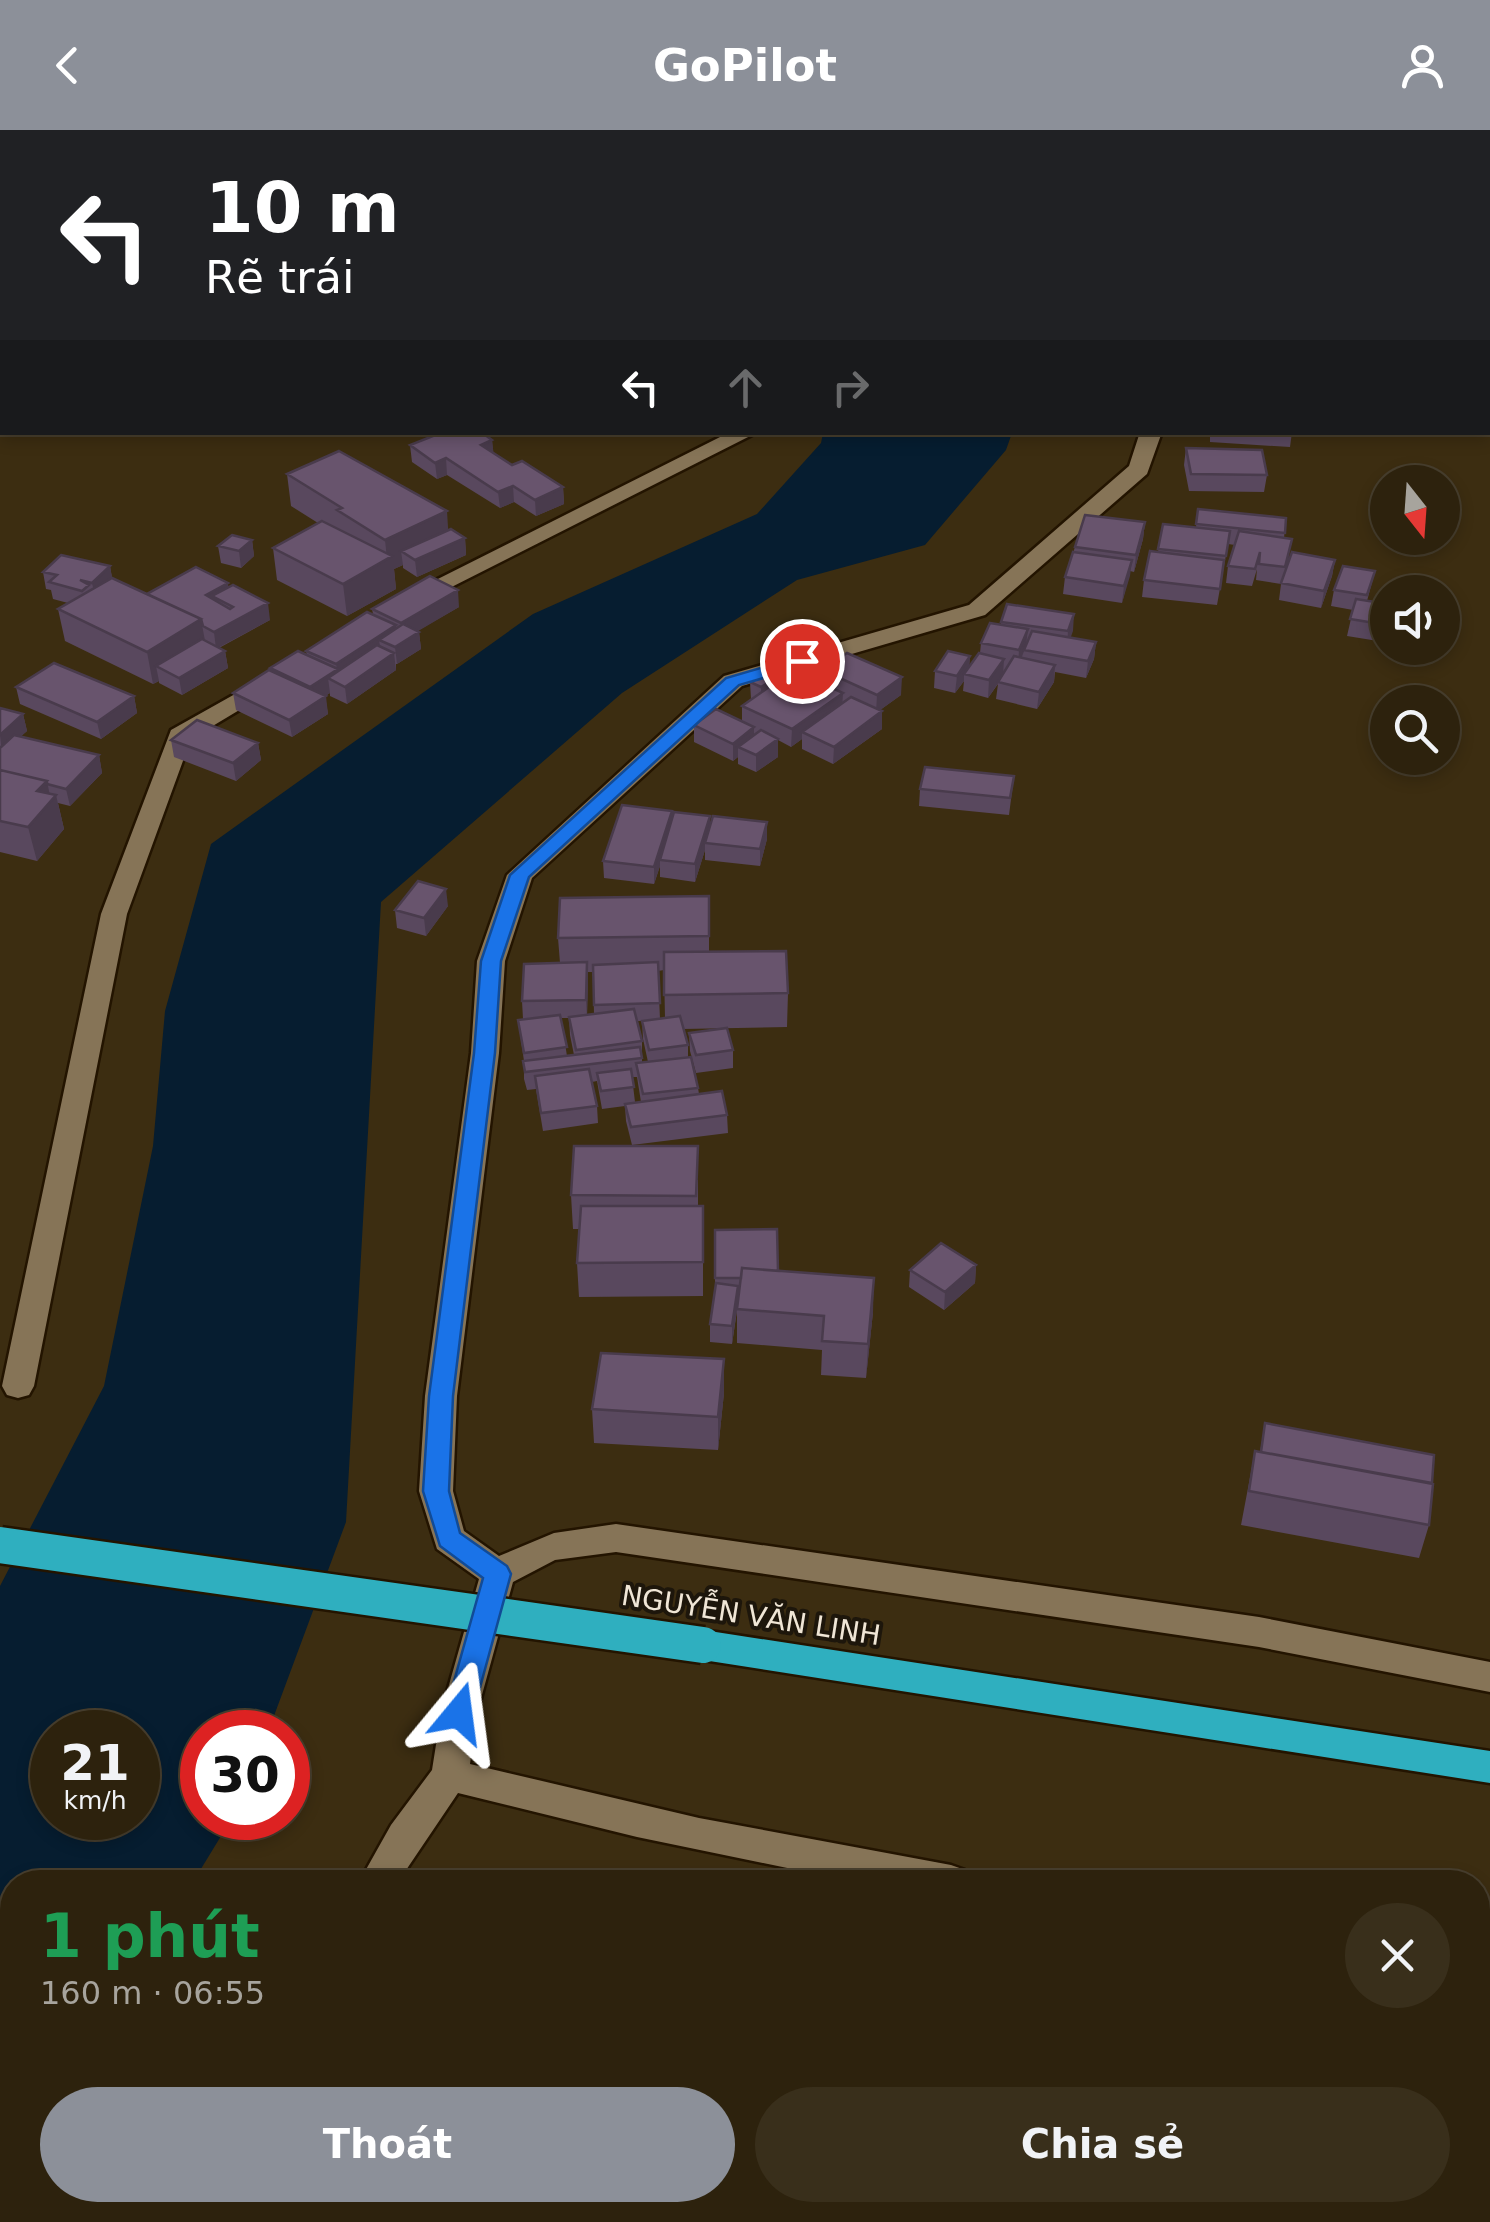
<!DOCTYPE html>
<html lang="vi">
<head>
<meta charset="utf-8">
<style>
  :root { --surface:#2d220d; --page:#392f1b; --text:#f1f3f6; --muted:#a7a49d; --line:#483f2e; --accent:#8c9099 }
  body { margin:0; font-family:"DejaVu Sans",sans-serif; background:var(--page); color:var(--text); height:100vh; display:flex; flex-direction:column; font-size:38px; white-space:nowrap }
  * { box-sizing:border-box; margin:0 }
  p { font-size:32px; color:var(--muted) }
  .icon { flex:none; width:55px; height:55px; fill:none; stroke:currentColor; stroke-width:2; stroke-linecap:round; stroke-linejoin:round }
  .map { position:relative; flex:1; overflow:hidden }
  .details { position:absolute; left:0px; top:1740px; width:1490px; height:352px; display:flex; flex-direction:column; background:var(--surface); border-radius:40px 40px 0 0; box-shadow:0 5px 15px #0003,0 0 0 2px var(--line) }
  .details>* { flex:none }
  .banner { position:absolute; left:0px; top:0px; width:1490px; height:305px; box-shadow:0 5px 15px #0003,0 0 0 2px var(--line); background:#202124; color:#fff; overflow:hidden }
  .needle { width:65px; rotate:163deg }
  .fabs { position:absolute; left:1370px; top:335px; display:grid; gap:20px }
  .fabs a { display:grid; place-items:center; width:90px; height:90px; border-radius:50%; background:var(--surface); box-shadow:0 5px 15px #0003,0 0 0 2px var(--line); font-size:50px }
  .speed { position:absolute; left:30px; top:1580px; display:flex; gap:20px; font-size:50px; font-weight:700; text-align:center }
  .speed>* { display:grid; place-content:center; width:130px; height:130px; border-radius:50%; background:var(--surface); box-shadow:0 5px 15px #0003,0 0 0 2px var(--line); line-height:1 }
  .speed small { font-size:25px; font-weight:400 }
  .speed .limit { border:15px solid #d22; background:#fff; color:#111 }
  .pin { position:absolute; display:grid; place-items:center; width:85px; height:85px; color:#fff; margin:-42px; border:5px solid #fff; border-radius:50%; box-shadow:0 2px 10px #0007 }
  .me { position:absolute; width:110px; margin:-55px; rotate:16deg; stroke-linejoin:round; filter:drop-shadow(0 0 8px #0008) }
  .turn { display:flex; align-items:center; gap:35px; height:210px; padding:0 40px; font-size:45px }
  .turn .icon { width:130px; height:130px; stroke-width:2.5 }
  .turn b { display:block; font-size:70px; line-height:85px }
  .lanes { display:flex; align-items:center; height:95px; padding:0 40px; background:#0003; justify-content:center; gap:50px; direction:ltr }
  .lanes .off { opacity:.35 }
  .round { display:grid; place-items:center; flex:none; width:105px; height:105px; border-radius:52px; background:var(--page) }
  .overview { display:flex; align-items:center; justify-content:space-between; height:170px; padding:0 40px }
  h1 { font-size:60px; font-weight:700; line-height:75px; color:#1e9e55 }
  .primary-button { display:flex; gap:20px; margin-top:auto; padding:20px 40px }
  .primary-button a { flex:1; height:115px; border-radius:60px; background:var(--accent); color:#fff; font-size:40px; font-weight:700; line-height:115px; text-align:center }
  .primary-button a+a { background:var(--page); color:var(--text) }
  header { display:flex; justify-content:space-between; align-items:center; height:130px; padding:0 40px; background:var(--accent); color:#fff; font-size:45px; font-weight:700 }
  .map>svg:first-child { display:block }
  .water { fill:#061d30; fill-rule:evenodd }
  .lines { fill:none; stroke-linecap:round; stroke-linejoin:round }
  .street-casing { stroke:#231400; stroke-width:5 }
  .highway-casing { stroke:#231400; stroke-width:5 }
  .street { fill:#867457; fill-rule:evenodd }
  .highway { fill:#2fafbf; fill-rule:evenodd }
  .highway-bridge-casing { stroke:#231400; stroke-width:41; stroke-linecap:butt }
  .highway-bridge { stroke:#2fafbf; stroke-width:36 }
  .wall { fill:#59485e; fill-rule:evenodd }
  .shaded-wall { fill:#493b4c }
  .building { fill:#68546d; stroke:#493b4c; stroke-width:2.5 }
  .route { fill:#1a73e8; stroke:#114b97; stroke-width:2.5 }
  .labels { text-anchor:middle; stroke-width:8; stroke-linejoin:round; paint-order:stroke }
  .street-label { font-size:28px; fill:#f0e6d6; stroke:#1d160b }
</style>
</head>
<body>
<header><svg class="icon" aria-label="back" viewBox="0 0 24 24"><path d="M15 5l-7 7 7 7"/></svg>GoPilot<svg class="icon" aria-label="person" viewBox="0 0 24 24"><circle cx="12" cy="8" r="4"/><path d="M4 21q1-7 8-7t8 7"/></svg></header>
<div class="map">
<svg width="1490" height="2092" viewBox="0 0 1490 2092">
  <rect width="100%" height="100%" fill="#3c2d11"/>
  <path class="water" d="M823,303H1012L1006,320L925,415L797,450L622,563L381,772L346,1392L268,1602H202V1688H232L193,1752H12V2051L0,2072V1456L104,1256L153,1016L165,881L211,714L533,484L757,384L821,313ZM52,1602H138V1688H52Z"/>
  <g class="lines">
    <g class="street-casing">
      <path id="street" d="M308,0H332L333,2H310Z
        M749,0H774L775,2H751Z
        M1402,0H1426L1427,2H1404Z
        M1488,25H1490V36H1488Z
        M730,302H758L414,476L406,478L394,471Z
        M1140,302H1162L1147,344L985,485L742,556L532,748L505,831L499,923L457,1266L453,1361L464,1401L499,1426L554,1403L616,1394L1259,1487L1490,1532V1562L1259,1517L616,1422L555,1430L513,1452L477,1583L470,1634L699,1688L951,1735L965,1740L970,1752H855L637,1707L458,1663L398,1752H359L391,1695L432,1640L441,1583L479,1449L437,1419L419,1361L425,1266L471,923L477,831L507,745L724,546L969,475L1129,336Z
        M267,546L279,553L276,558L191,609L127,784L34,1256L29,1265L18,1268L7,1265L2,1256L101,784L171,600Z
        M1478,1807L1490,1808V1844L1478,1843Z
        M170,2080H215L210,2092H165Z"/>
    </g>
    <g class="highway-casing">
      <path id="highway" d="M703,1500L1490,1621V1653L703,1530L690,1525L685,1515L690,1505Z"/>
    </g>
    <use href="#street" class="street"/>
    <use href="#highway" class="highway"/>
    <g class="highway-bridge-casing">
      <path id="highway-bridge" d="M0,1415L703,1515"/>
    </g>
    <use href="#highway-bridge" class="highway-bridge"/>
  </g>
  <path class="wall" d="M781,0H816L812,2H781Z
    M849,0H890L886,2H856Z
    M1210,302H1292L1290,317L1210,312Z
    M492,310L493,323L512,335L563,357L564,374L536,386L514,372L500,378L447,345L437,349L412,332L410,315Z
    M1186,318L1267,345L1264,362L1189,361L1184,335Z
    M287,344L448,400L465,408L466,425L417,447L403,438V435L394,439L396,459L347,486L277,450L273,418L318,393L291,376Z
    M1198,379L1286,388L1284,408L1286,441L1335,430L1332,446L1321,478L1279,470L1281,454L1256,450L1257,439L1252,456L1226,453L1228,436L1235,415L1228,414L1217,475L1142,467L1144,450L1158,422L1163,394L1196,397Z
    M1145,392L1143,409L1134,442L1130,441L1122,473L1063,464L1065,447L1075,417Z
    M252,410L254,426L241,438L221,433L218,416Z
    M110,436L112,448L147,464L228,453V457L270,490L219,518L225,521L228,538L182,565L159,553V551L153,554L65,511L58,479L68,473L53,469L51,460L46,459L43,442Z
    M1375,441L1367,471L1388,474V499L1384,512L1347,506L1353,480L1331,476L1334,460Z
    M459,477L417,501L419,502L421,519L397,534H396V540L347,574L330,566V563L325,566L328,584L292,607L236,580L233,563L271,541L270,538L307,525L306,521L373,484L372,479Z
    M1074,484L1070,508L1096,512L1094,529L1086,548L1055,542L1054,552L1037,579L996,569L998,554L988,568L963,561L964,551L955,563L934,558L935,541L970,526L969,536L980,523L981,513L1001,495V492Z
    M822,540L901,565L880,580L882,599L833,634L802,619V609L791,617L778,610V627L756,642L738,634V627L733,631L694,612V595L742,591V576L751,569L750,552L781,549L822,553Z
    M16,557L134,566L137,583L101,609L20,574Z
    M0,578L23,584L27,601L21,606L99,625L102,643L70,676L58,673L64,699L37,731L0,722Z
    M171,610L258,613L261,630L236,651L174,627Z
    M1014,646L1009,685L919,676L920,659Z
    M672,681V689L710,686V696L767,692V709L760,736L705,730V720L695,752L660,747V736L654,754L604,748L603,731Z
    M709,766V822L788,863L787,897L683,899L688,915V927L698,958L699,964L727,985L728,1003L632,1015L626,991L625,976L602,979L597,951L592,952L597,976L598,993L543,1001L536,959L527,960L524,949V931L518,890L523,889L522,871L560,833L558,808ZM664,840L665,888L660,889L658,841ZM588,842H593L594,884L587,885ZM561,888H569L570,905L574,925L567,926ZM637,891H642L643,909L648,932L642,933V911ZM632,947H637L641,972H635Z
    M448,776L426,806L397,798L395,780Z
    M689,903L733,920V938L696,943L690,921Z
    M698,1050V1076H703V1166L579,1167L577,1133L579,1099H573L571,1065Z
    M715,1100L778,1141L873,1182L866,1248L821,1245L822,1220L737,1213V1181L732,1214L710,1212V1194L715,1158Z
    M976,1135L975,1153L944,1180L909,1157L910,1140Z
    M724,1263L718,1320L594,1313L592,1279Z
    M1265,1293L1429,1395L1419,1428L1241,1395L1255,1321L1260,1322Z
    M556,2080H605L601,2092H587L557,2084Z"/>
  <path class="shaded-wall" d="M43,0H95L96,2H23Z
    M125,0H165V2H105Z
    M798,0H816L812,2H798Z
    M873,0H890L886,2H873Z
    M1080,0H1126V2H1073Z
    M1165,0H1186V2H1158Z
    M0,5H2V34L0,35Z
    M492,310L494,327L481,315Z
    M446,328L447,345L437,349L435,333Z
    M513,356L514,372L500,378L498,362Z
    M563,357L564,374L536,386L535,370Z
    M447,381L449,413L401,421L403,435L394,439L396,459L347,486L343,454L387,429L385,410Z
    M1145,392L1143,409L1134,442L1136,425Z
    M465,408L466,425L417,447L415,430Z
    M252,410L254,426L241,438L239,421Z
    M1132,430L1130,446L1122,473L1124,456Z
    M1335,430L1332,446L1321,478L1324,461Z
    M110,436L113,453L96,470L92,453Z
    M228,453L230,470L212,466L214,479L206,465Z
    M458,460L459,477L403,510L401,493Z
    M268,473L270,490L216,519L214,502Z
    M1074,484L1073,501L1067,518L1068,501Z
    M201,489L207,522L156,536L159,551L153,554L147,522Z
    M396,495L398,512L379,510L381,523L328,548L330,563L313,574L310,557L337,539L336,534Z
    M1028,499L1026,516L1018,537L1019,520Z
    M419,502L421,519L397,534L395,517Z
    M1096,512L1094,529L1086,548L1088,531Z
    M225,521L228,538L182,565L179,548Z
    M394,523L396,540L347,574L345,557Z
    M970,526L969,543L964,544V551L955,563L957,546Z
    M1004,529L1003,546L988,568L989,550Z
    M1055,535L1054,552L1037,579L1039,562Z
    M781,545V562L761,574V557Z
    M902,547L901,565L876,583L877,565Z
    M843,563L842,580L802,602V609L791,617L792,599Z
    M134,566L137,583L101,609L97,592Z
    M326,566L328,584L292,607L289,590Z
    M882,581V599L833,634L834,617Z
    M23,584L27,601L2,624L0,605Z
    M754,597V615L738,617V627L733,631V614Z
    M778,609V627L756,642V625Z
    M258,613L261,630L236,651L233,633Z
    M99,625L102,643L70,676L66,659Z
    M47,651L51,671L56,665L64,699L37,731L28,697L37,661Z
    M672,681V698L660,730V736L654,754V737Z
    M710,686V703L705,713V720L695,752V734Z
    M767,692V709L760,736V719Z
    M446,759L448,776L426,806L424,788Z
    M587,832L588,850L587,888L586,870Z
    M976,1135L975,1153L944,1180L945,1162Z
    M874,1148L873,1182L866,1248L868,1214Z
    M738,1156V1173L732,1214V1196Z
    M724,1229V1263L718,1320V1287Z
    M428,2080H435L431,2092H424Z
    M599,2080H605L601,2092H600Z
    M671,2080H678L673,2092H667Z"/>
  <path class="building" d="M0,0H43L2,2V5H0Z
    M98,0H125L105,2H99Z
    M232,0H247L248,2H212Z
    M252,0H318L320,2H253Z
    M997,0H1080L1073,2H990Z
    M1130,0H1165L1158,2H1135Z
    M443,302H481L492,310L481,315L512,335L522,331L563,357L535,370L513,356L498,362L446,328L435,333L410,315Z
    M1186,318L1262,320L1267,345L1191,344Z
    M339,321L447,381L385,410L337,380L342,378L287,344Z
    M1198,379L1286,388L1285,403L1196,394Z
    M1085,385L1145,392L1136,425L1075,417Z
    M322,391L392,426L343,454L273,418Z
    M1163,394L1230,401L1226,426L1158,419Z
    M451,399L465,408L415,430L401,421Z
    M1239,401L1292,409L1285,437L1259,434L1260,422L1255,439L1228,436Z
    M232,405L252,410L239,421L218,416Z
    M1150,421L1224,430L1220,459L1144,450Z
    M1073,422L1132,430L1124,456L1065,447Z
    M1292,422L1335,430L1324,461L1281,453Z
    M61,425L110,436L92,453L80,450L89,455L82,461L49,452L57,445L43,442Z
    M1343,436L1375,441L1367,465L1334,460Z
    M196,437L228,453L206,465L230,479L233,477L212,466L233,455L268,473L214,502L203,496L201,489L147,464Z
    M430,446L458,460L401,493L372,479Z
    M112,448L201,489L147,522L58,479Z
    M1356,469L1388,474L1387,495L1350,489Z
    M1007,474L1074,484L1068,501L1001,492Z
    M367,482L396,495L336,534L306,521Z
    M990,493L1028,499L1019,520L981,513Z
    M403,494L419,502L395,517L379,510Z
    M1032,501L1096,512L1088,531L1024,520Z
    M202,509L225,521L179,548L156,536Z
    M377,515L394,523L345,557L328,548Z
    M298,521L338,539L310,557L270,538Z
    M948,521L970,526L957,546L935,541Z
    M847,523L902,547L877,565L822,540Z
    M979,523L1004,529L989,550L964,544Z
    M1014,526L1055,535L1039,562L998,552Z
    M54,533L134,566L97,592L16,557Z
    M770,539L781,545L761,557L750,552Z
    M269,540L326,566L289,590L233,563Z
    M793,540L843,563L792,599L742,576Z
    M851,567L882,581L834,617L802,602Z
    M0,578L23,584L0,605Z
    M716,579L754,597L733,614L694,595Z
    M197,590L258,613L233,633L171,610Z
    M761,600L778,609L756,625L738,617Z
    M14,605L99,625L66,659L47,654V651L0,640V618Z
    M925,637L1014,646L1010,668L920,659Z
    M0,640L47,651L37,661L56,665L28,697L0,691Z
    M622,675L672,681L654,737L603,731Z
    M674,682L710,686L695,734L660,730Z
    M713,686L767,692L760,719L705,713Z
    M418,751L446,759L424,788L395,780Z
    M709,766V806L558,808L560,768Z
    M786,821L788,863L664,865V822Z
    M587,832L586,870L522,871L524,834Z
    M658,832L660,873L594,875L593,835Z
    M634,879L642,911L576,920L569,887Z
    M560,885L567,917L524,923L518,890Z
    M680,886L688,915L649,920L642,891Z
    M727,898L733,920L696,925L689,903Z
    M640,917L642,928L525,942L523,931Z
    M691,927L698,958L643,964L636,933Z
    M589,939L597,976L541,983L535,946Z
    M631,939L634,957L601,961L597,943Z
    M722,961L727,985L631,997L625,974Z
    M574,1016H698L696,1066L571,1065Z
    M581,1076H703V1132L577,1133Z
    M777,1099L778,1141L742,1138L741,1148H715V1100Z
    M941,1113L976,1135L945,1162L910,1140Z
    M742,1138L874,1148L868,1214L822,1211L824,1186L737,1179Z
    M716,1153L738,1156L732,1196L710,1194Z
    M601,1223L724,1229L718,1287L592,1279Z
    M1265,1293L1434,1325L1432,1353L1261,1322Z
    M1255,1321L1433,1354L1429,1395L1249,1361Z
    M327,2080H428L424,2092H323Z
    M629,2080H671L667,2092H624Z"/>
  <path class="route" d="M802,526L809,527V535L739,555L529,747L501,831L495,923L453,1266L449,1361L460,1403L507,1436L511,1444L473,1583L469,1591L459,1595L450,1591L445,1583L483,1448L440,1416L423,1361L429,1266L474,923L481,831L510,745L726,548Z"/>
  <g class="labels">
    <g class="street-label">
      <text transform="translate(751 1485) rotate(9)" y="10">NGUYỄN VĂN LINH</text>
    </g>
  </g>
</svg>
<div class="fabs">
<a><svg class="needle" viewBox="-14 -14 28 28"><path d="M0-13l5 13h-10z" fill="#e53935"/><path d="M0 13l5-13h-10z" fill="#a7a49d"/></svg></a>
<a><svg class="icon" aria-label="sound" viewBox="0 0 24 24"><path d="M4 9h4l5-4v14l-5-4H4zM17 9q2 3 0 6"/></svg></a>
<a><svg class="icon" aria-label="search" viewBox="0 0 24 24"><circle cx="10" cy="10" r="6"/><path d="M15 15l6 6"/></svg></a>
</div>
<div class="speed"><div>21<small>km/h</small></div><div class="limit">30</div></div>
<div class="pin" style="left:802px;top:531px;background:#d93025"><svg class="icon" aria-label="arrive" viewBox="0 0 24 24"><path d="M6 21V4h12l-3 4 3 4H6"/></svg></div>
<svg class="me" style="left:459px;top:1583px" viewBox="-20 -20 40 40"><path d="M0-17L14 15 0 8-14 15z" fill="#1a73e8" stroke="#fff" stroke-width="4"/></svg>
<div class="banner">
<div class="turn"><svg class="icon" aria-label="left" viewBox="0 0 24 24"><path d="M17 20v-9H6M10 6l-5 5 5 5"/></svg><div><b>10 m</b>Rẽ trái</div></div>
<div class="lanes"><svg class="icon" aria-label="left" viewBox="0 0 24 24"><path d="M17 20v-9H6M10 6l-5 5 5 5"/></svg><svg class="icon off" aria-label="ahead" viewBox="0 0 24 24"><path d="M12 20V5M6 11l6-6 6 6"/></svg><svg class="icon off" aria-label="right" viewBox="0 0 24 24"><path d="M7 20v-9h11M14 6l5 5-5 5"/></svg></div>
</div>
<section class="details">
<div class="overview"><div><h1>1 phút</h1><p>160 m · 06:55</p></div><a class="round"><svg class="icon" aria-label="close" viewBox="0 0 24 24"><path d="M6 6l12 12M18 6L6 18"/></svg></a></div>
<div class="primary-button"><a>Thoát</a><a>Chia sẻ</a></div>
</section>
</div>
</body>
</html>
